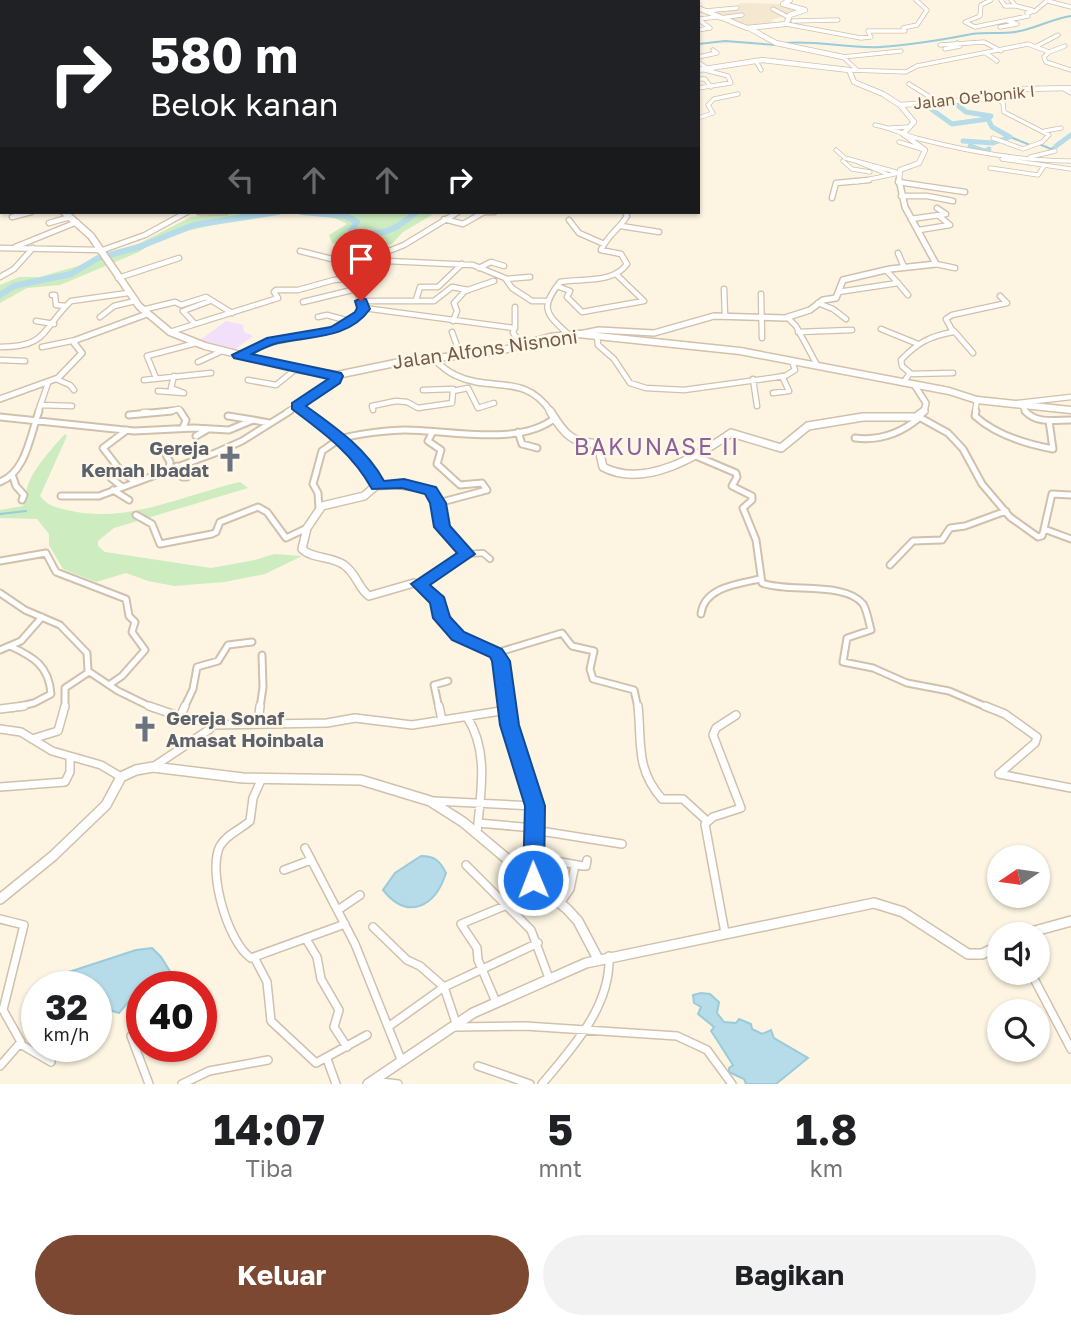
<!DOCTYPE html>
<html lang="id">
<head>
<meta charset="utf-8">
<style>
  :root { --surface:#fff; --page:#f2f2f2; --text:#202124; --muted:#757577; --accent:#7d4831 }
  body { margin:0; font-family:"Golos Text",sans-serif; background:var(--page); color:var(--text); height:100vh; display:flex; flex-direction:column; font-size:26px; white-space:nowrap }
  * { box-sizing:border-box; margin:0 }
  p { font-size:23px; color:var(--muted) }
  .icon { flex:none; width:38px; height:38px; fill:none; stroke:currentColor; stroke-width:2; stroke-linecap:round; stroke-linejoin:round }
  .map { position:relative; height:1084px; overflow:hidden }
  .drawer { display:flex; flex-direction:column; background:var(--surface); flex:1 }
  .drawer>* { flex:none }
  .banner { position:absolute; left:0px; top:0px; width:700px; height:214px; box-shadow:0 2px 5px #0004; background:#202124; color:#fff; overflow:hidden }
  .needle { width:46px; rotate:257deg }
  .buttons { position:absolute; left:987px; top:845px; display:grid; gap:14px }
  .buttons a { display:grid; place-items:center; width:63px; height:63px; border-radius:50%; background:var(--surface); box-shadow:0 2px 5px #0004; font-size:35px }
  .speed { position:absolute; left:21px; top:971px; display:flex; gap:14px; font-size:35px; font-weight:700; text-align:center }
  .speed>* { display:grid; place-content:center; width:91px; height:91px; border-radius:50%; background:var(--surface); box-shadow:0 2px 5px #0004; line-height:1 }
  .speed small { font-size:18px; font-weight:400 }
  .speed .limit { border:10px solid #d22; background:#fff; color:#111 }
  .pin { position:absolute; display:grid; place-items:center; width:60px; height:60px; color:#fff; margin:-72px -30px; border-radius:50% 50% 50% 0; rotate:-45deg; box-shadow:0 0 7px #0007 }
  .pin .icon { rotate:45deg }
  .me { position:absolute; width:77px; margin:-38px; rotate:359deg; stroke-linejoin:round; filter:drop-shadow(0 0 5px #0008) }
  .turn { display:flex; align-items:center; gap:24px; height:147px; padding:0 35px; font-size:32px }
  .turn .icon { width:91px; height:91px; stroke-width:2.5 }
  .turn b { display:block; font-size:49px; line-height:60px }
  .lanes { display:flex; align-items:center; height:66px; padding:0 35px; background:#0003; justify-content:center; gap:35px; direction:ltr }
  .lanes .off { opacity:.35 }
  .eta { display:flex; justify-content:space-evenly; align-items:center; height:119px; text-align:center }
  .eta b { font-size:42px; font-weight:700; line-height:49px }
  .action { display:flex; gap:14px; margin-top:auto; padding:14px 35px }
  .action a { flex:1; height:80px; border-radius:42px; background:var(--accent); color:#fff; font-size:28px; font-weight:700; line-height:80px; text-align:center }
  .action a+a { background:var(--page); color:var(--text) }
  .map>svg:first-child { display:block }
  .residential { fill:#f5e8d0 }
  .education { fill:#f2dffa }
  .green { fill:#cdecc0 }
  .water { fill:#b5dce8; stroke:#9bcada; stroke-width:2 }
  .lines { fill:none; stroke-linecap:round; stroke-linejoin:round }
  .stream { stroke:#9bcada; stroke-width:2 }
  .river-far1 { stroke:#b5dce8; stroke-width:5 }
  .river { stroke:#b5dce8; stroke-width:6 }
  .pedestrian-casing { stroke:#d1c0ab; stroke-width:8 }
  .minor-far3-casing { stroke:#d1c0ab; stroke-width:5 }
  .minor-far2-casing { stroke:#d1c0ab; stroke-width:7 }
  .minor-far1-casing { stroke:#d1c0ab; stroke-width:9 }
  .minor-casing { stroke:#d1c0ab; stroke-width:10 }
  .tertiary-far3-casing { stroke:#d1c0ab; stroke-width:6 }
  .tertiary-far2-casing { stroke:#d1c0ab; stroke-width:8 }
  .tertiary-far1-casing { stroke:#d1c0ab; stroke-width:10 }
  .tertiary-casing { stroke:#d1c0ab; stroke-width:12 }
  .secondary-casing { stroke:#d5c0a8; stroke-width:9 }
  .primary-casing { stroke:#ded8d3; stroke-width:3 }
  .pedestrian { stroke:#fff; stroke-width:4.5 }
  .minor-far3 { stroke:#fff; stroke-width:3.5 }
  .minor-far2 { stroke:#fff; stroke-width:4.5 }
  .minor-far1 { stroke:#fff; stroke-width:5 }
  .minor { stroke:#fff; stroke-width:7 }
  .tertiary-far3 { stroke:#fff; stroke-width:4.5 }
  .tertiary-far2 { stroke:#fff; stroke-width:5 }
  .tertiary-far1 { stroke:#fff; stroke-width:7 }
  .tertiary { stroke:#fff; stroke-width:9 }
  .secondary { stroke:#fff; stroke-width:6 }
  .primary { fill:#ffe297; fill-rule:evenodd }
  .route { fill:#1a73e8; stroke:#114b97; stroke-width:2 }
  .labels { text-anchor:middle; stroke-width:5; stroke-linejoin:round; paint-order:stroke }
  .far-street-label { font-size:16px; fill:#765c47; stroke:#fff8e9 }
  .street-label { font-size:19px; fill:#765c47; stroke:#fff8e9 }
  .worship-label { font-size:19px; font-weight:bold; fill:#5b616d; stroke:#fff8e9; text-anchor:end }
  .quarter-label { font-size:23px; letter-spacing:2px; fill:#8d629a; stroke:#fff8e9 }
</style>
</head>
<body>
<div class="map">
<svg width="1071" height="1084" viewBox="0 0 1071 1084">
  <rect width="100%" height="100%" fill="#fdf5e2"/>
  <path class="residential" d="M743,3L780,4L803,10L772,20L771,23L746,26L713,12L740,9L738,4Z"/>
  <path class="education" d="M226,321L243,325L244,332L253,336L231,352L199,341Z"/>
  <path class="green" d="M244,212H437L403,232L392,244L376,248L332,243L329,235L347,224C308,199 217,225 173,234L158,239L139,252L60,285L27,288L0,303V285L19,277H39L89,263L94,257L115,253L140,243L191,217Z
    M65,434L67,436L40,496C48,506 55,507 67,510C126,525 183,495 240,482L248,488L114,528L98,541V546L105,552L211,568L255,560L274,554L302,556L265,574L224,582L174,586L148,581L126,573L96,582L63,569L49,545V534L37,519L0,518V510L23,506C29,498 25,493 28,485C33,469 54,446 65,434Z"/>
  <path class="water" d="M421,856C435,856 440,861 446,873C435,907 408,921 383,890L395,873Z
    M152,948L161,957L178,984L176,987H142V995L129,1001L119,1013L96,1006V987H59L60,977L66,973L136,950Z
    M701,993L710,994L719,1002L717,1013L724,1022L736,1023L739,1019L751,1024L752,1029L762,1034L771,1030L774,1038L808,1058L776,1084H746L744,1079L729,1072V1068L733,1065C725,1053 718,1041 711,1031L714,1027L698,1014L701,1007L694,1003L693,995Z"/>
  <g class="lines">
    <path class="stream" d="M785,43C817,40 849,49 881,47C912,45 941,40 972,34C986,32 1001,34 1015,32C1035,29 1051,19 1071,16
      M698,44L725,41L776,45
      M1008,136L1030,145
      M1039,144L1051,149L1056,146
      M0,514L26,511"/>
    <path class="river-far1" d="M954,102L966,112L991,116L988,119L992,127L1010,137L993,143L963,141
      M931,109L952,124L988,119
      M970,146L985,151L989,149
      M1056,146L1071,135"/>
    <path class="river" d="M302,212L346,216L357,222L351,230C380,238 395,231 416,212
      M0,295L14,286L71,274L98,258L139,247L194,225L278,212"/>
    <g class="pedestrian-casing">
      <path id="pedestrian" d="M467,554L483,553L490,559"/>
    </g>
    <g class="minor-far3-casing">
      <path id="minor-far3" d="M109,0L118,2
        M146,0L161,2
        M205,0L214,2
        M255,0L261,2
        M381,0L388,2
        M459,0L461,2
        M616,0L618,2
        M991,0L981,5L980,16L965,22L975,27L1028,16L1027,13L1035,11L1048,0
        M1001,0L1005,6H1017
        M1011,0L1016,6L1032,10
        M526,1L542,0
        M1048,1L1071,7
        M55,2L62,0
        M69,2L82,0
        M96,2L101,0
        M228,2L231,0
        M268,2L272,0
        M622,2L642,0
        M773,9L788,17
        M705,11L737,8
        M720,18L742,15
        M698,19L710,28L698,30
        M699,19L717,17
        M793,21L838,20
        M786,24L861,38L871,37L868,31H905L903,28L917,25L927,10L916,0
        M1000,27L1017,24L1008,21
        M940,45L984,42L1001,51
        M1037,46L1058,35
        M945,49L960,46L957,43
        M1049,52L1065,46
        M986,53L997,61
        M698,57L717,53L713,50
        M756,61L761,70
        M698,62L705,67
        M849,70L906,72L917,66L1028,44L1049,52L1044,57L1046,62L1071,70
        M857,70L843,57L901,51
        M698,79H705L711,87
        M909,84L930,97L933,102
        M698,88L731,83L728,76L701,69
        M1064,89L1071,93
        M698,118L713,113L708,105L714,99L738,94
        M875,125C889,127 902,134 916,138C966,151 1020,161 1071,161
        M890,128L909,127
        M1045,131L1061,128
        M993,138L1023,149L1042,142L1049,135L1004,112L1003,103L996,98
        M899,142L925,150
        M836,150L845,158L896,172
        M1030,157L1055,151
        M1002,159L1071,169
        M843,161L852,169L870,172
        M858,162L887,174
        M990,168L1038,175L1044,166
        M856,182L899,173"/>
    </g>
    <g class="minor-far2-casing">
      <path id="minor-far2" d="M898,182L965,192
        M901,196H927L953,201
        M832,198L836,183L869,180
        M199,212H225
        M482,212H494
        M12,217L31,212
        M444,219L463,224L484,212
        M911,219L946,214L937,208
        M569,220L579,233L604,244
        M49,223L70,217
        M621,226L659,232
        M919,230L950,225L939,216
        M15,247L77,222
        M0,248L100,250
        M100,251L145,235L187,212
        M300,251L332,259L351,256L361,262
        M898,253L904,267
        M366,260L473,265L505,278L512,288L532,301H547
        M936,264L955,268
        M479,268L491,262L504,266
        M0,277L14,269L33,248
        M118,278L179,258
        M506,279L530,277
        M898,283L908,295
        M557,286L570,291L567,297L582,312L644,301L617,275
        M724,289L725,316
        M838,292L898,283L886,270
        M761,294L762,338
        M52,295H55L56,305L65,306
        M416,300L420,287H438L462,264
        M361,301H434L452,287L468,290
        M303,302L356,289
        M818,303L833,309L846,319
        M515,307V328
        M364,308L514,328L513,333L523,345
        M142,310L175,302L181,305L206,297L232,313
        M100,317L114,306L135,301
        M318,317L327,315L349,321
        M788,318L796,326L817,365
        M36,321L54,324
        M453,321L457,311L454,303L465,291L494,281
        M195,324L183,311L210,301
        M881,329L918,344
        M954,331L973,353
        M170,332L278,298L274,292L276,290H298L334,280L355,278
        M452,332L460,354
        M798,332L852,330
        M568,334C545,313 540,308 560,282C582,278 613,284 627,264L621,254L601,250C607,236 619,229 627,216L625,212
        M597,336L598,345L614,359L630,383L646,388L684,390L785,376L795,370L792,361
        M0,347C48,347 41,330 71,301L128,293
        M42,347L76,340
        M239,355C279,331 332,344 364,308L353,284L361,262L404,245L458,212
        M0,360L25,361
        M198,362L222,351
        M910,374L953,373
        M156,378L147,356L196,343
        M56,379L70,385L74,390
        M753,379L757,406
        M144,380L211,373
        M248,380L276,385L296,369
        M903,383L910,373L902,366L901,360C917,343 930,336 953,332L946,319L952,315L1007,303L1000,296
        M468,388L478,408L494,403
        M423,390L453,389
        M158,391L184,393L171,388L174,376
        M773,393L789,391L782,376
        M1018,403L1071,397
        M40,405L72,406
        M1022,405L1026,412
        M373,410L372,406L396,401L407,402L418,408L452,403L453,391L468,388
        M38,412L48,383
        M143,412H148
        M164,412L179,409L181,412
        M287,412L297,406
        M975,412L977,400"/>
    </g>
    <g class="minor-far1-casing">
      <path id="minor-far1" d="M180,411L186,420L183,428
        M976,411L975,416C996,435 1026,444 1053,449L1049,421
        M1025,411C1037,424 1054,420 1071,420
        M129,415L172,411
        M228,416L253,420
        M0,417L134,431L194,428L229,430L253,420L269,423
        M919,417L948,433L963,449L982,484L1010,517L1038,537L1042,536L1044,530
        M127,430L103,448L120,470L134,481
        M518,432L522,444L537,448
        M432,433L428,441L441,450L437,464L460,485L482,483L487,490L438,503
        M196,436L208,429
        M855,438C879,441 901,433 919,418
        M166,455L170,462L169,469
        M696,456L736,473L737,477L732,486L752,496V500L743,508L756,540L762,583C788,593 845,581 863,604C867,610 869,623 871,630L847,638L843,662L873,668L907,683L949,691L989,708
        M177,466L182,477H187
        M120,470L111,478L121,486
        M13,477L16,486L24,495L22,500
        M0,482C26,472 30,436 39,411
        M377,486L398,485L431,490L438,503L442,527L467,554L419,584
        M113,490L129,500
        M1071,495L1052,494L1044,529L1071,539
        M61,496H99L215,453L242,441L290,411
        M319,509L318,493L313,484L322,451C328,447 334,442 341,439C354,434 390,430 405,430C449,430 519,447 555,418
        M136,515L152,524L160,544L212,534L216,532L220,522L258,507L267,512L286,538L307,528
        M0,561L46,553L56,572L126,599L129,616L135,622L132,632L145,650L122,676L109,685
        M890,565L913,541L942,540L950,528L965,526L1006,511
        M0,593L25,610L60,625L87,653L88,671L118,691L153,708
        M701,614C704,587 738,584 760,579
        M10,646C34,657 49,666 51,694L34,703L12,708
        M0,650L21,641L42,617
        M496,653L562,633L572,646L594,651L590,669L593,679L634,690L638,708
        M65,708V688L89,672
        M184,708L193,689L197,667L218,661L228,645L252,642
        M260,708L263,687L262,655
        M439,708L434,685L448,681"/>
    </g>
    <g class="minor-casing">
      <path id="minor" d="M149,706L181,717L210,723V729L153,767
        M439,706L442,720
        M638,706C642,743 635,768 662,799H683L707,821
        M985,706L1005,714L1037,737L1035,743L999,774
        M0,709L24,706
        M180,717L185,706
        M467,717C490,753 480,794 477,834
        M258,723L260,706
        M211,725L327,723L355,718L412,725L507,710
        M0,729L21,732L52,751L101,765L121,777
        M32,739L58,731L65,706
        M999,774L1071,788
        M262,778L253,798L250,821C240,830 227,834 220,846C207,871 228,943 251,958L345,924
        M0,787L65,782L70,772V757
        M434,801L535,806
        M478,823L534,828
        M534,830L622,844
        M305,848L355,944L402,1062
        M533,857L583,866H586L587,860
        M466,865L531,930L549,978
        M284,870L311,860
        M560,903L570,889L575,865
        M338,910L360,895
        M0,919L24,925L3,1010L21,1042L0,1066
        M373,927L407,960L420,966L444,987L456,1023
        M725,933L705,824L713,817L741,808L713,735L716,728L736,715
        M306,939L317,957L321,979L339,1010L334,1027L347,1047
        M254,957L267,982L271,1021L316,1063L367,1035
        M1031,973L1071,1049
        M496,1002L478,960L477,948L461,924L507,905L538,884
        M388,1027L444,987L538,943
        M455,1027L525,1026L677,1036L707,1050L732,1084
        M131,1036L149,1084
        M20,1044L51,1062
        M327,1059L336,1084
        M478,1066L530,1084
        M373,1081L398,1084
        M182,1084L209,1071L268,1060
        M542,1084C572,1048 611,1007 609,956"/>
    </g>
    <g class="tertiary-far3-casing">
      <path id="tertiary-far3" d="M331,0L340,2
        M681,0L684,2
        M698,8L747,28L786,24L790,15L805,10L783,4L790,0
        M749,28L776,43L843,57
        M698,70L762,60L849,70L854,82L883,94L900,105L996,98L1024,89L1071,88
        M899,182L900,170L919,163L925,150L903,134L914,122L900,105"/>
    </g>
    <g class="tertiary-far2-casing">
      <path id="tertiary-far2" d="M579,334L599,330L654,333L714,316L785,318L810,310L823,300L836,298L843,280L890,269L936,264L905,207L899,180
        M433,358C440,365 446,371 455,375C491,393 524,372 551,412
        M915,386L926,403L924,412
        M0,399L58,378L82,353L74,343L76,340L147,314
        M307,412L297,406L335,380V375"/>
    </g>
    <g class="tertiary-far1-casing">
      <path id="tertiary-far1" d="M304,411L353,451L378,484L364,496L322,506L307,528L302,549C312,559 332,556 344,565C357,574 358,588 369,596L414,583L423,587L435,599L458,636L498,655L506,708
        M550,411C561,428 569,443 592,443L600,454L603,467C644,489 698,456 731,433L781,448L808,426L863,417H916L924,411"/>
    </g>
    <g class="tertiary-casing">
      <path id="tertiary" d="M506,706L509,725L535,806L533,880
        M0,899L53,856L106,805L121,777L136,770L153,767L243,778L361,780L430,801L463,822L567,909L578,921L598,959
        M1024,934L1071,921
        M368,1084L473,1013L586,963L874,903L903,912L968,954H982L999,946"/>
    </g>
    <g class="secondary-casing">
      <path id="secondary" d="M64,212L91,236L139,306L170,332L205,346L296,369L337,375L400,362L500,351L550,337L578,334L740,351L949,391L977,400L1071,410"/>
    </g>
    <g class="primary-casing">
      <path id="primary" d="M305,0H311L309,2H303Z
        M0,105L2,106V110L0,109Z
        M2,162V166L0,167V163Z"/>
    </g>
    <use href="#pedestrian" class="pedestrian"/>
    <use href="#minor-far3" class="minor-far3"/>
    <use href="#minor-far2" class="minor-far2"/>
    <use href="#minor-far1" class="minor-far1"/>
    <use href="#minor" class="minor"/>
    <use href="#tertiary-far3" class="tertiary-far3"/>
    <use href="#tertiary-far2" class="tertiary-far2"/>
    <use href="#tertiary-far1" class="tertiary-far1"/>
    <use href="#tertiary" class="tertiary"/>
    <use href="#secondary" class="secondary"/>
    <use href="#primary" class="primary"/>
  </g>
  <path class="route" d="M361,298L366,299L370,309C349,339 311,336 278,343C269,345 260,350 252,354L341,373L343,376L340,383L306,406C335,427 366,448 384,481L404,479L436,487L446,503L450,526L475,554L430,585L444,597L450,617L464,632L502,649L510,661L519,725L545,806L544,880L541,885L533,888L526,885L523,880L525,806L500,725L492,661L490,657L452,640L433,618L430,603L411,584L457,553L434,527L430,503L425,494L402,488L372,489C353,454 324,433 292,409V403L328,379L234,358L232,355L267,338L331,327L355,312L357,308L355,301Z"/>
  <defs>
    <g id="church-bare" transform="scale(2.1)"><path d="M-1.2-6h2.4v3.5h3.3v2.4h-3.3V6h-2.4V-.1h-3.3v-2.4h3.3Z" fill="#6b7280" stroke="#fff8e9" stroke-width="2.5" paint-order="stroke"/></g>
  </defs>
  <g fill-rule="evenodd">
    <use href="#church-bare" x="230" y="459"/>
    <use href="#church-bare" x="145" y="729"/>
  </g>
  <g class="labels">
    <g class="far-street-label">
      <text transform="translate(974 97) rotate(-6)" y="6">Jalan Oe'bonik I</text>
    </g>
    <g class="street-label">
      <text transform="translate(485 349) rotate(-8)" y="7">Jalan Alfons Nisnoni</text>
    </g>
    <g class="worship-label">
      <text x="209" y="455">Gereja<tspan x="209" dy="22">Kemah Ibadat</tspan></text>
      <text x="166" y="725" text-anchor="start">Gereja Sonaf<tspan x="166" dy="22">Amasat Hoinbala</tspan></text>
    </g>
    <g class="quarter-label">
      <text x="657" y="455">BAKUNASE II</text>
    </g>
  </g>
</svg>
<div class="buttons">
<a><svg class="needle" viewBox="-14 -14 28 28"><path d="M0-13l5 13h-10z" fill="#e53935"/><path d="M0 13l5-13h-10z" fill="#757577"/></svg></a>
<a><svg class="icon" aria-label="sound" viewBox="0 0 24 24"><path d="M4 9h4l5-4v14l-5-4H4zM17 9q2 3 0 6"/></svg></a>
<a><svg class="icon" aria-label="search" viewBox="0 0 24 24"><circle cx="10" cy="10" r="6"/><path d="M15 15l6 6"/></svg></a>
</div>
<div class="speed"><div>32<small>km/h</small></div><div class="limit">40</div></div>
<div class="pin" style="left:361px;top:301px;background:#d93025"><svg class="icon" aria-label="arrive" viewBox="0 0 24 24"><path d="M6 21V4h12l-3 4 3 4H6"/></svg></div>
<svg class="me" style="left:533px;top:880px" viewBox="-20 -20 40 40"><circle r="17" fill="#1a73e8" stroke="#fff" stroke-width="3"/><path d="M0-11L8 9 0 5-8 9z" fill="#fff"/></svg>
<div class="banner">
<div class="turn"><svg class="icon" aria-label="right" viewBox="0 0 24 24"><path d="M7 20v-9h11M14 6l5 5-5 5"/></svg><div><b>580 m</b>Belok kanan</div></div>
<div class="lanes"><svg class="icon off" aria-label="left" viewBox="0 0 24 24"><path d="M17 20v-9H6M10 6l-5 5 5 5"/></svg><svg class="icon off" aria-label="ahead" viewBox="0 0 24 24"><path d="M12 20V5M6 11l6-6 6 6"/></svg><svg class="icon off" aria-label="ahead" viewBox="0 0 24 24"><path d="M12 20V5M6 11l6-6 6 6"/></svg><svg class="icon" aria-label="right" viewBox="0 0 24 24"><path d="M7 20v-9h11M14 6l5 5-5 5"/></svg></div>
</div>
</div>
<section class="drawer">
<div class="eta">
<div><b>14:07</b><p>Tiba</p></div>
<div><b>5</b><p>mnt</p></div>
<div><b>1.8</b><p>km</p></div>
</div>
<div class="action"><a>Keluar</a><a>Bagikan</a></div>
</section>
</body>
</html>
